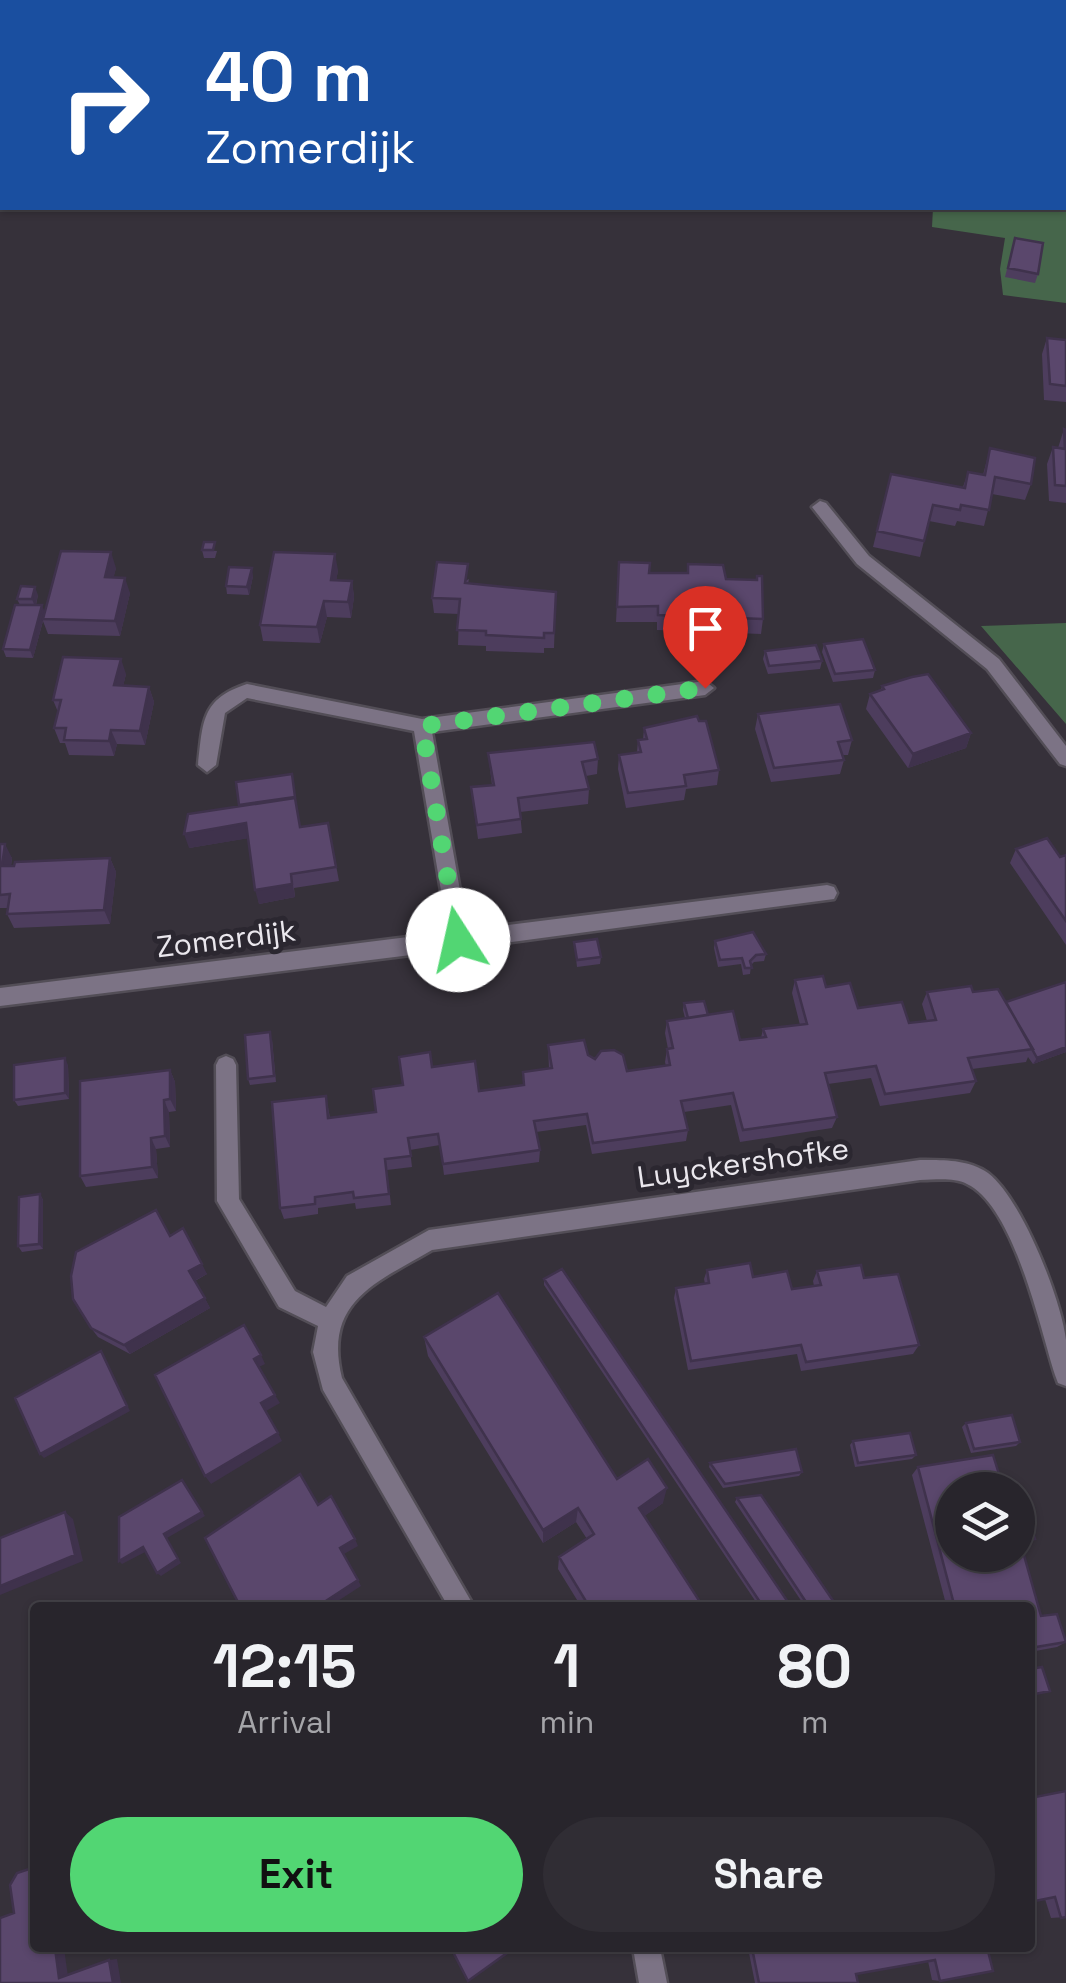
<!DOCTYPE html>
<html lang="en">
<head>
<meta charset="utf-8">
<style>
  :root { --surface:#28252c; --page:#302d34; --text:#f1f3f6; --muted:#a5a5a9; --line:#444248; --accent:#52d673 }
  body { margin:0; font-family:"Space Grotesk",sans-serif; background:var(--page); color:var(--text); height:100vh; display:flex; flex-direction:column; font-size:38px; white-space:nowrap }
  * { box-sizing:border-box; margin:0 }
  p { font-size:32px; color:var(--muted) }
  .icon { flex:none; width:55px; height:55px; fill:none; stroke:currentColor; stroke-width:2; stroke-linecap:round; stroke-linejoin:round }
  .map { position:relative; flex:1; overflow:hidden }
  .details { position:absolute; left:30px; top:1602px; width:1005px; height:350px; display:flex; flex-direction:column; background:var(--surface); border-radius:10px; box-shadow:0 2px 8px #0004,0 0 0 2px var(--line) }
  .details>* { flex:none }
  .banner { position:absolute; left:0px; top:0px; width:1068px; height:210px; box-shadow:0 2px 8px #0004,0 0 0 2px var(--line); background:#1a4fa0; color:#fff; overflow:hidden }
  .buttons { position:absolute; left:935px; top:1472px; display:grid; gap:20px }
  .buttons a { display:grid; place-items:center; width:100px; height:100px; border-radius:50%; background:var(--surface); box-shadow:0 2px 8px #0004,0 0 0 2px var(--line); font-size:50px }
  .pin { position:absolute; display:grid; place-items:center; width:85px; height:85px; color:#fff; margin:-102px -42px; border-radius:50% 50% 50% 0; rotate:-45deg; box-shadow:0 0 10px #0007 }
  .pin .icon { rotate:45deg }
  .me { position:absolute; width:110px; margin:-55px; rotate:350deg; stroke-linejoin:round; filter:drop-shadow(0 0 8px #0008) }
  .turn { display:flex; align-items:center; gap:35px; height:210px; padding:0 40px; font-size:45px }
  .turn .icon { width:130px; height:130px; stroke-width:2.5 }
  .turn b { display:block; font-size:70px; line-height:85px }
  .eta { display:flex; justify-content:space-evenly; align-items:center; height:170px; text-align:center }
  .eta b { font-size:60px; font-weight:600; line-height:70px }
  .button { display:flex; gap:20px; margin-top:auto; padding:20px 40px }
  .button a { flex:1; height:115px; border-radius:60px; background:var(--accent); color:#111; font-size:40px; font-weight:600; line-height:115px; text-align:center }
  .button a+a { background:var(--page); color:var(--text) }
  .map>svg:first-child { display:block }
  .green { fill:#46664b }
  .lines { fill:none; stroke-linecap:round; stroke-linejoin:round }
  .street-casing { stroke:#534e57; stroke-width:5 }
  .street { fill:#7c7385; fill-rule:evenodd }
  .wall { fill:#4d3d5d }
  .shaded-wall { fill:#3f324c }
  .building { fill:#5a476c; stroke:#3f324c; stroke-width:2.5 }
  .route { stroke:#52d673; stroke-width:18; stroke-dasharray:0 32.4 }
  .labels { text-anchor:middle; stroke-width:10; stroke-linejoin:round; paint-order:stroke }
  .street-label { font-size:30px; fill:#eae7ed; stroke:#2b2730 }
</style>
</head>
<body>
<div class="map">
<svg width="1066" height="1983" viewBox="0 0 1066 1983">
  <rect width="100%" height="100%" fill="#36313a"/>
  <path class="green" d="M1065,13L1066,16V303L1003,295L1000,269L1005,238L932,227L933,208H1065Z
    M1066,623V724L981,626Z"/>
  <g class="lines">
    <g class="street-casing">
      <path id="street" d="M820,501L826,503L869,556L999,659L1066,746V766L1060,764L987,669L857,564L812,507Z
        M705,681L714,688L705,695L432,732L467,930L827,885L834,887L837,893L834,899L459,949L0,1006V988L448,932L414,731L247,698L225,713L216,765L207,772L198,765C203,722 201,699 247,684L422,719Z
        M226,1056L233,1059L236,1065L239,1199L295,1291L326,1307L347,1276L429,1230L920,1160C942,1160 968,1159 988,1173C1021,1198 1061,1298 1066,1340C1066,1355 1066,1371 1066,1386L1058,1383L1055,1375C1040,1328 1014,1206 967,1184C953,1177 935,1180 920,1180L432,1250C376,1283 323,1301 342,1378L475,1608H449L323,1390L313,1352L318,1326L279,1307L217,1201L216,1065L219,1059Z
        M633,1948H660L667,1983H639Z"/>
    </g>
    <use href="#street" class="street"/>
  </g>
  <path class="wall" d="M1015,238L1038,274L1035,283L1005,277Z
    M1047,338L1066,340V402L1044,400L1042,354Z
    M1064,429L1066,430V503L1049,501L1047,464L1053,447L1058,448Z
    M990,448L1031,484L1025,500L992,494L984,526L957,521L955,526L929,521L920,557L873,547L891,474L963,487L968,472L983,475Z
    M202,550L217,551L215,558H204Z
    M619,562L649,573L756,580L757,576L763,619L761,634L657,630V622H616Z
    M116,568L113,578L130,593L120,636L48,634L43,621L33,658L6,657L3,649L20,605L17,599L38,595L36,605L45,611Z
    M338,570L336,581H352L354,597L351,618L327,617L320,643L263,641L260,625Z
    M253,576L249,595L227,594L226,586Z
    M469,579L468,584L556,592L554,648H544V653L486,651V646L458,645L459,614L434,613L432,598Z
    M824,644L875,670L873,678L833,682L822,652Z
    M765,651L822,661L820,669L768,674L763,659Z
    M126,674L123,686L149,687L154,702L145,745L117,744L114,756L69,755L65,743H60L54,728L58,712L53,700Z
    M882,686L971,733L966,748L908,768L866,709L870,694L881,690Z
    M758,714L852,740L848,755H842L844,760L840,774L771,782L755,729Z
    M644,728L719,770L717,785L686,789L684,800L626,808L618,769L619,755L637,752L638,740H643Z
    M488,753L598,759L597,774L586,776L589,789L588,804L520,812L522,833L478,839L471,787L492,785Z
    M292,774L300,827L328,823L339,881L294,888L295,897L259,904L248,838L189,848L239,806Z
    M0,844L12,858L11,866L110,858L116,872L110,924L14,928L7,914L8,908H0Z
    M1016,849L1060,857L1066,855V945L1010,863Z
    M715,941L766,954L764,961L754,962L751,965L750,974L743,975L741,964L718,967L714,948Z
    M574,942L601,957L600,964L577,967Z
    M795,980L826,987L858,1008L909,1023L927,1021L922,1004L927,992H973L1006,1002L1066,982V1052L1033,1064L1028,1057L1026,1062L972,1069L976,1081L970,1093L880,1106L871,1078L828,1084L837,1117L832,1128L740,1142L731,1105L684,1112L688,1130L686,1141L592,1154L586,1125L536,1132L540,1150L539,1162L444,1175L440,1145L410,1150L412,1167L387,1170L391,1205L356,1209L355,1203L318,1208V1214L284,1219L280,1208L326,1096L330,1118L376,1112L403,1085L432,1067L479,1091L523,1085V1072L549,1069L548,1045L588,1055L627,1071L666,1066L665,1062L667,1049H668L665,1033L667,1021L685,1018L683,1010L684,1003L708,1015L740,1040L761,1038L763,1029L800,1025L792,993Z
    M272,1039L276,1082L250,1085L248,1079Z
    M68,1065L69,1099L18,1106L14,1100Z
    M170,1070L175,1082L176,1111L169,1112L170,1147L156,1149L158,1178L86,1187L80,1176Z
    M40,1194L43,1200V1249L22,1252L18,1246Z
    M170,1236L207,1274L195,1281L210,1308L130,1354L98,1337L91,1328Z
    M707,1270L753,1277L792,1289L814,1286L813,1281L817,1271L864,1278L919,1345L913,1354L801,1371L797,1354L688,1370L674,1298L676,1288L705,1284L704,1279Z
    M544,1279L792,1608H760L544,1285Z
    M424,1337L617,1479L663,1503L644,1516L704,1608H582L558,1569L559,1557L587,1539L576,1522L543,1543L428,1356Z
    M966,1423L1020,1442L1016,1446L971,1453L962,1427Z
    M853,1441L916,1455L912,1459L855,1467L850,1445Z
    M710,1463L802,1472L799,1476L723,1488L709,1467Z
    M918,1467L952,1555L1018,1490L1035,1539L1026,1546H1021L1041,1616L1066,1642L1057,1647L1030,1652V1608H947L912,1475Z
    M737,1498L838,1608H806L735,1502Z
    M1030,1798L1066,1917L1051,1918L1045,1899Z
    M748,1948H1004L988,1951L940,1981L932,1980L928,1961L856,1974L858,1983H755Z"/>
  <path class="shaded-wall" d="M111,552L116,568L110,593L105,577Z
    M335,554L338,570L334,596L331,580Z
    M252,568L253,576L249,595L247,587Z
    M125,578L130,593L120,636L115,621Z
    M352,581L354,597L351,618L348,602Z
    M35,587L38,595L35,607L32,599Z
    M324,601L327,617L320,643L317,627Z
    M42,605L45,613L33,658L30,650Z
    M121,659L126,674L120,700L114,685Z
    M149,687L154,702L145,745L140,731Z
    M111,730L117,744L114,756L109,741Z
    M971,733L966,748L908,768L913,754Z
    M246,823L250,838L189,848L184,834Z
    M5,844L12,858L9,880L2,866Z
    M110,858L116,872L110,924L104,910Z
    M291,874L295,897L259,904L255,890Z
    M1066,1047V1052L1033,1064L1037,1058Z
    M65,1058L68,1065L69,1099L65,1093Z
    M170,1070L175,1082L176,1111L170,1099Z
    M164,1100L169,1112L170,1147L165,1136Z
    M151,1138L156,1149L158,1178L152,1167Z
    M40,1194L43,1200V1249L39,1244Z
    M202,1264L207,1274L194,1281L189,1271Z
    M205,1298L210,1308L130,1354L124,1345Z
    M101,1351L130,1411L44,1458L40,1454Z
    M261,1355L265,1364L259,1367L254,1359Z
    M275,1395L280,1403L266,1411L261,1403Z
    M278,1433L282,1441L211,1484L205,1476Z
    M182,1480L205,1516L167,1538L181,1563L161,1576L157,1573L164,1534Z
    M667,1488L663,1503L636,1522L639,1508Z
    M578,1508L576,1522L543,1543V1530Z
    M65,1512L73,1519L83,1561L0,1595V1586Z
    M355,1539L358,1546L344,1554L340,1548Z
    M143,1547L147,1551L122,1564L119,1561Z
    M358,1580L361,1586L327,1608H315Z
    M55,1948H64L68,1977L59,1978Z
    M117,1959L121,1983H113L109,1960Z"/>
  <path class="building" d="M1015,238L1043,243L1038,274L1008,268Z
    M1047,338L1066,340V386L1050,384Z
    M1064,429L1066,430V486L1055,485L1053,447L1065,449Z
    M990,448L1035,458L1031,484L995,477L989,510L961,505L960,510L933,505L924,541L877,531L891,474L965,488L968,472L985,475Z
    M204,542H215L213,550H202Z
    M61,551L111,552L105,577L125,578L115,621L43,619Z
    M274,552L335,554L331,580L352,581L348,602L324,601L317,627L260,625Z
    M437,562L468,564L465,583L556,592L554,633H544V638L486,635V631L457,630L460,599L432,598Z
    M619,562L650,563L649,573H688V564L723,565L726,579L757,580V576H762L763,619L658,615V606L617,607Z
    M229,567L252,568L247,587L226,586Z
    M21,586L35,587L32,599H17Z
    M15,605H42L30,650L3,649Z
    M863,639L875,670L835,674L824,644Z
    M816,645L822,661L769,666L765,651Z
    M63,657L121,659L114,685L149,687L140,731L111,730L109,741L64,740L66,728H54L61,700H53Z
    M928,674L971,733L913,754L870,694L884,689L882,686L912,677Z
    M840,704L852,740L838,742L844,760L774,768L758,714Z
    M697,716L699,721H706L719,770L684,775L686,786L628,793L619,755L641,752L638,740L647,739L644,728Z
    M594,742L598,759L582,762L589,789L518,798L521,819L477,825L471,787L494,785L488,753Z
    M292,774L295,797L239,805L236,782Z
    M295,798L300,827L328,823L336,867L291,874L292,884L255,890L246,823L184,834L188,814Z
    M1047,838L1060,857L1066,855V921L1016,849Z
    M0,844H5L2,866H14L15,862L110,858L104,910L7,914L10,894L0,895Z
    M753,932L766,954L756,955L750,961L752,968H745L742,958L720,960L715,941Z
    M597,939L601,957L577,960L574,942Z
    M823,976L826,987L850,983L858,1008L902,1002L909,1023L936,1020L927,992L971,986L973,992L998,989L1033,1049L968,1058L976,1081L885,1094L876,1066L825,1073L837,1117L743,1130L733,1093L681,1101L688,1130L593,1143L587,1114L534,1121L540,1150L443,1164L438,1134L408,1138L411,1156L385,1159L389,1194L354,1198L353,1192L315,1197V1204L280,1208L272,1102L326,1096L328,1118L376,1112L373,1089L403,1085L399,1057L430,1052L432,1067L475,1061L479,1091L524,1085L523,1072L552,1068L548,1045L584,1040L588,1055L595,1059L601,1051L614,1050L623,1055L627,1071L670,1065L667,1049L673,1048L667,1021L733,1011L740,1040L766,1037L763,1029L807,1024L795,980Z
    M1066,982V1047L1037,1058L1006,1002Z
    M704,1001L708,1015L688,1018L684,1003Z
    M270,1032L274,1076L248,1079L245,1035Z
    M65,1058V1093L14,1100V1065Z
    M170,1070V1099L164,1100L165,1136L151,1138L152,1167L80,1176V1081Z
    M40,1194L39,1244L18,1246L19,1197Z
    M156,1210L170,1236L183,1228L202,1264L189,1271L205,1298L124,1345L91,1328L73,1299L71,1276L76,1252Z
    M750,1263L753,1277L787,1271L792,1289L821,1285L817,1271L861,1265L864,1278L898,1274L919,1345L806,1362L801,1345L691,1361L676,1288L709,1283L707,1270Z
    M562,1269L792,1608H764L544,1279Z
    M498,1293L617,1479L648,1459L667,1488L639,1508L704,1608H590L559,1557L594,1534L578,1508L543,1530L424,1337Z
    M244,1325L261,1355L254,1359L275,1395L261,1403L278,1433L205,1476L155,1375Z
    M101,1351L127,1406L40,1454L15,1398Z
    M1012,1415L1020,1442L974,1449L966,1423Z
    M910,1433L916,1455L858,1463L853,1441Z
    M796,1449L802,1472L725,1484L710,1463Z
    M993,1455L1004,1490H952V1555H1018V1490H1020L1035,1539L1020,1541L1041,1616L1057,1614L1066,1642L1030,1648V1608H955L918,1467Z
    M300,1474L318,1505L331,1496L355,1539L340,1548L358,1580L315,1608H241L205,1538Z
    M182,1480L202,1512L164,1534L178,1559L157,1573L143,1547L119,1561V1517Z
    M761,1495L838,1608H810L737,1498Z
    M65,1512L75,1555L0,1586V1538Z
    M1042,1667L1050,1691L1030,1695V1669Z
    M1066,1791V1917L1061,1918L1055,1897L1030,1902V1798Z
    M35,1867V1948H55L59,1978L109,1960L113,1983H0V1918L14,1913L10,1885L17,1873Z
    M451,1948H514L468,1981Z
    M752,1948H1004L988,1951L993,1971L940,1981L935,1960L856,1974L858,1983H759Z"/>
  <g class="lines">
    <path class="route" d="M458,940L422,726L705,688"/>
  </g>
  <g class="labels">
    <g class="street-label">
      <text transform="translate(226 939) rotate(-7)" y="10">Zomerdijk</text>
      <text transform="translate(743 1163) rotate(-8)" y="10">Luyckershofke</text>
    </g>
  </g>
</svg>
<div class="buttons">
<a><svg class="icon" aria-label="layers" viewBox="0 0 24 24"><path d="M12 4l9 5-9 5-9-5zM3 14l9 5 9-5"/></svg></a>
</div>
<div class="pin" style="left:705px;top:688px;background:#d93025"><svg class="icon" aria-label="arrive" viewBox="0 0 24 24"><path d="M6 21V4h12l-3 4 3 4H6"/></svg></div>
<svg class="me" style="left:458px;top:940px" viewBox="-20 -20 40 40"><circle r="19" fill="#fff"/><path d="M0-13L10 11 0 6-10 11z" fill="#52d673"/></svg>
<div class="banner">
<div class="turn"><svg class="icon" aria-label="right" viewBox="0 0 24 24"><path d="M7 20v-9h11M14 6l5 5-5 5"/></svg><div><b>40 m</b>Zomerdijk</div></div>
</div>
<section class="details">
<div class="eta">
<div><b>12:15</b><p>Arrival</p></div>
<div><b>1</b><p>min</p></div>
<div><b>80</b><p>m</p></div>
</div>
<div class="button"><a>Exit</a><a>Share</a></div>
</section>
</div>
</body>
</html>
